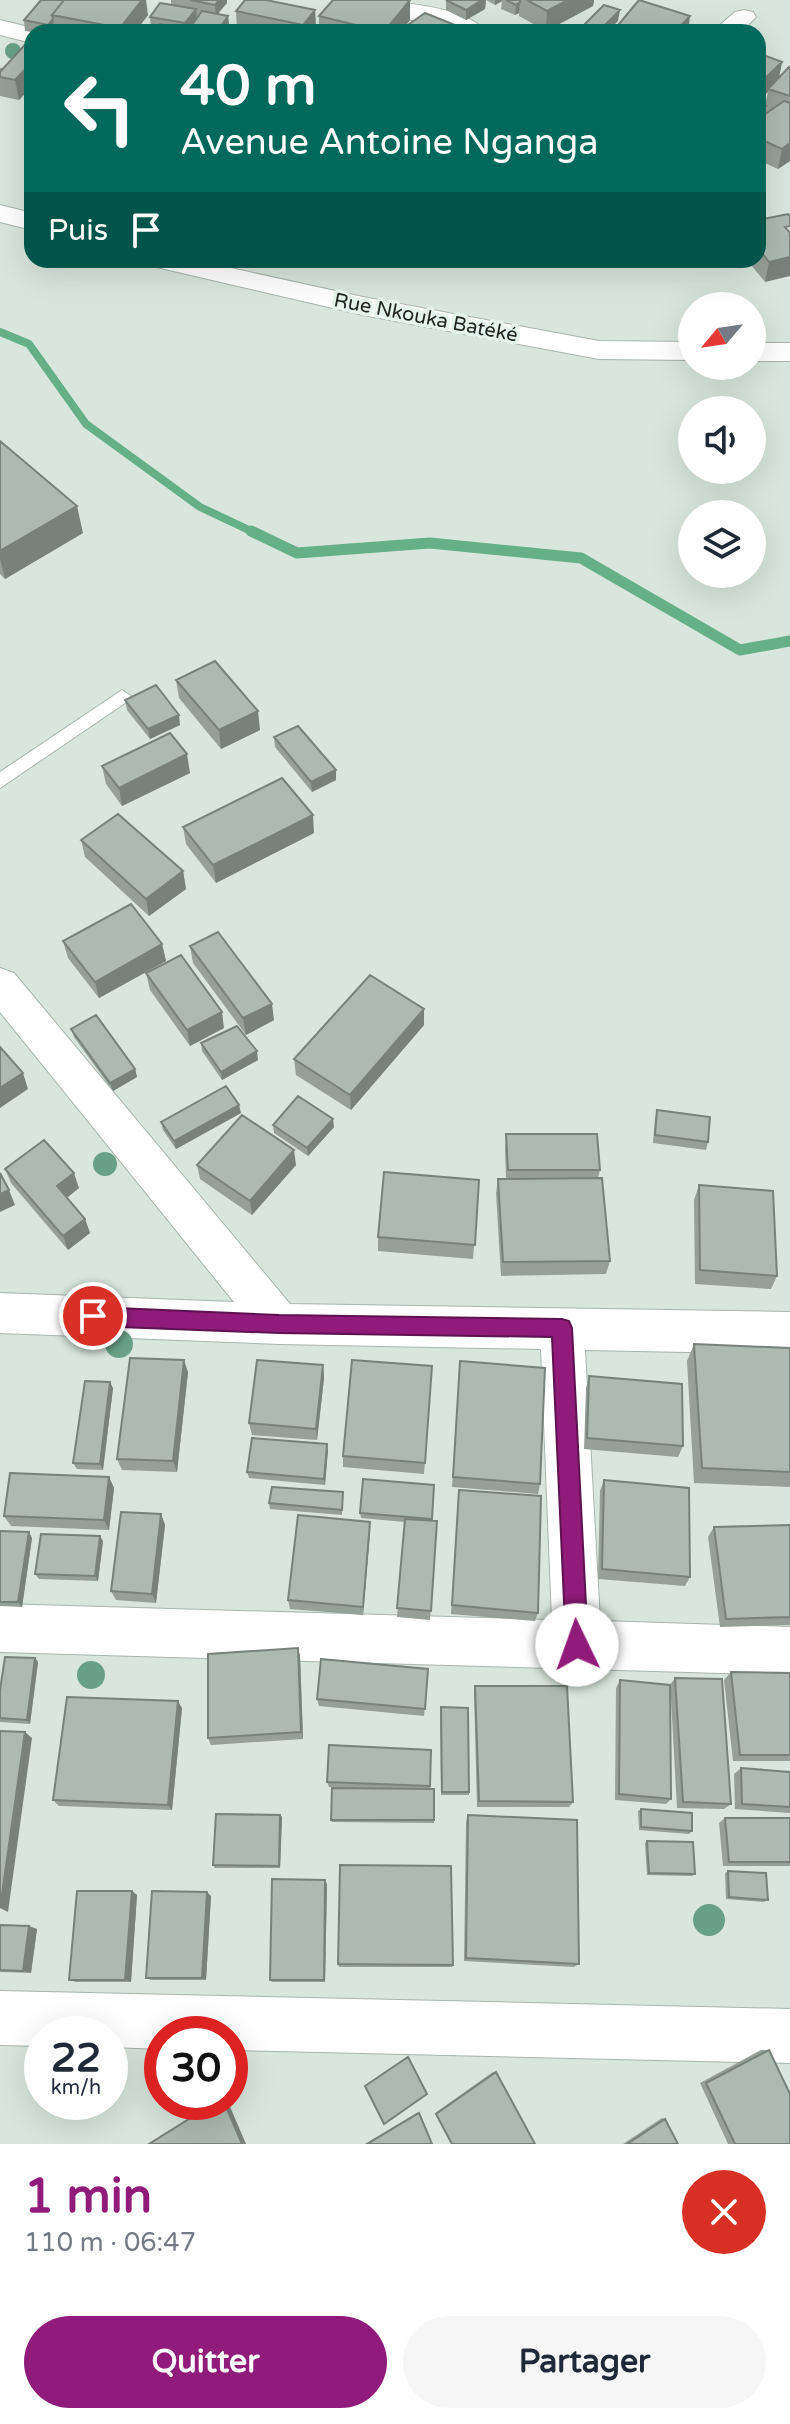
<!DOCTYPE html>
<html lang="fr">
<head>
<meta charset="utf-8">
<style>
  :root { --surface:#fff; --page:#f6f6f7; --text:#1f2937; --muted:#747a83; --accent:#911b7a }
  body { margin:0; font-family:"Varela Round",sans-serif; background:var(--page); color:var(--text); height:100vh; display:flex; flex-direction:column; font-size:30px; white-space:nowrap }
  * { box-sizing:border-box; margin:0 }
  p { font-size:26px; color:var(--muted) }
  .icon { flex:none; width:44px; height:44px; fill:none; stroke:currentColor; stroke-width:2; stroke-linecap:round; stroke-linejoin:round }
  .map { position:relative; height:2144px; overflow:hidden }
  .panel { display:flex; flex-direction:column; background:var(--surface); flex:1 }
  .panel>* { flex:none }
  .banner { position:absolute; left:24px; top:24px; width:742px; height:244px; border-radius:24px; box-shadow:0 8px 32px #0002; background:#00695c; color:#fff; overflow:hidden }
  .needle { width:52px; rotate:241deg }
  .controls { position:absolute; left:678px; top:292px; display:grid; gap:16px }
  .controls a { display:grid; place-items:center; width:88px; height:88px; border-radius:50%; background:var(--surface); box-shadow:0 8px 32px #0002; font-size:40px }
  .speed { position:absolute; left:24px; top:2016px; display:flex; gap:16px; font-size:40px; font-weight:700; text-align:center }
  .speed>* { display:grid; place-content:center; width:104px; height:104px; border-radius:50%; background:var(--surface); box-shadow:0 8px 32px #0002; line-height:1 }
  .speed small { font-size:20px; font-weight:400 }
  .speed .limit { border:12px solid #d22; background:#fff; color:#111 }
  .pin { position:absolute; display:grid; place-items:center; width:68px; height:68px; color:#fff; margin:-34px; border:4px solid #fff; border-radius:50%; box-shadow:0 2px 8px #0007 }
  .me { position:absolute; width:88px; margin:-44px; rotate:357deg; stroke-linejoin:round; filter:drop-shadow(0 0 6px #0008) }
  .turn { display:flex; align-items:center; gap:28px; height:168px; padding:0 24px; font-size:36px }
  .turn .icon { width:104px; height:104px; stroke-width:2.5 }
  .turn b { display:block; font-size:56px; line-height:68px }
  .then { display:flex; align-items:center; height:76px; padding:0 24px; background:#0003; gap:16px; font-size:30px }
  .round { display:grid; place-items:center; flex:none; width:84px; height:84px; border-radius:42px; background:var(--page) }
  .head { display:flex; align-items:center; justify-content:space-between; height:136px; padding:0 24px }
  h1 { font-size:48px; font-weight:700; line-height:60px; color:var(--accent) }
  .primary-button { display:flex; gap:16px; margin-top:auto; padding:16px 24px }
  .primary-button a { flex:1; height:92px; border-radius:48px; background:var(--accent); color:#fff; font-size:32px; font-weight:700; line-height:92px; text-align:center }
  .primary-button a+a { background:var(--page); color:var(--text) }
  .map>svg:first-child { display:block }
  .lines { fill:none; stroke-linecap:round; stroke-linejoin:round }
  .stream-far1 { stroke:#65b086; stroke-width:8 }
  .stream { stroke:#65b086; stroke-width:11 }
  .lane-casing { stroke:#a7b5ac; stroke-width:2 }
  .street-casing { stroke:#a7b5ac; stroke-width:2 }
  .lane { fill:#fff; fill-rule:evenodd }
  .street { fill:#fff; fill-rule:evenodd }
  .tree { fill:#68a187 }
  .wall { fill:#94a098; fill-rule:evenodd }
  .shaded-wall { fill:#78827c }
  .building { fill:#acbab1; stroke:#78827c; stroke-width:2 }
  .route { fill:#911b7a; stroke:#5e124f; stroke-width:2 }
  .labels { text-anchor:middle; stroke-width:7; stroke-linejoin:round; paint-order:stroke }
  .far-street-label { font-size:20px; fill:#1e2420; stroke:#e5f4ea }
</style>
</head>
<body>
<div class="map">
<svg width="790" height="2144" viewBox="0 0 790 2144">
  <rect width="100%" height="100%" fill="#d8e6dd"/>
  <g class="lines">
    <path class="stream-far1" d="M0,332L29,344L86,424L200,507L255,533"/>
    <path class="stream" d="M251,531L297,553L430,543L581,558L740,650L790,641"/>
    <g class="lane-casing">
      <path id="lane" d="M122,690L131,696L128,701L0,788V772Z"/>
    </g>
    <g class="street-casing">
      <path id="street" d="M355,0C385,0 467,5 486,32H454L358,5Z
        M744,10L753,12L756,17L741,32H712L735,12Z
        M0,20L41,30L42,32H32V43L0,35Z
        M0,205L32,213V230L0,222Z
        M148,260H194L363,297L599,341L692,342V360L599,359L363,315L152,266Z
        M752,343H790V361H752Z
        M0,968L14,973L290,1304L790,1312V1354L585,1350L600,1621L790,1627V1675L0,1652V1604L552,1620L541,1349L279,1344L0,1333V1293L234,1302L0,1012Z
        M0,1991L790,2009V2063L230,2050V2034H162V2049L110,2047V2034H42V2046L0,2045Z"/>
    </g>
    <use href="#lane" class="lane"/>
    <use href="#street" class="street"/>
  </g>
  <g class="tree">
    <circle cx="13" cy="51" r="8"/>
    <circle cx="105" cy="1164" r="12"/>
    <circle cx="119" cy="1344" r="14"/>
    <circle cx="91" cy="1675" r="14"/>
    <circle cx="709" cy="1920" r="16"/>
  </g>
  <path class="wall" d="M41,0L148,15L135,32H55L54,30L53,32H32L25,31L24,20Z
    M171,0H227V3L217,14L228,16L229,26L225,32H153L156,28L151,27L150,17L171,5Z
    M410,0V20L404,28L470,31V32H319V16Z
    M446,0H594L593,6L546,31L519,16V13L515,15L501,9L502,1L495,5L486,0L485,9L466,20L446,10Z
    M315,10L316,30L315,32L237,31L236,11Z
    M32,37V86L19,100L0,96V68H3Z
    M758,53L782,62L779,78L790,68V161L778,169L758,160ZM768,92L765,105L759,101Z
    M32,93V110L29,109L27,99Z
    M790,216L765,282L747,260H758V220Z
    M0,441L83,533L5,579L0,574Z
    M176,680L260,730L221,749L179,698Z
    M125,700L180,725L150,739L127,710Z
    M274,737L336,780L312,792L275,747Z
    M102,766L190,773L122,806L106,784Z
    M183,827L314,833L216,883L186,844Z
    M81,840L183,871L186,889L149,916L85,857Z
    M63,941L162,944L166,961L99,998L68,958Z
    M190,946L274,1020L246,1035L193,963Z
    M146,973L224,1028L190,1046L150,990Z
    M424,1009V1025L351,1110L296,1075L294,1059Z
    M71,1029L135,1069L137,1077L113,1091L74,1037Z
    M201,1043L258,1060L222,1080L202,1051Z
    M657,1110L708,1142L706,1150L653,1143L655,1118Z
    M241,1113L176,1149L163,1130L161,1122Z
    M273,1125L334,1127L308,1156L274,1133Z
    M506,1134L600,1170L598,1178L610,1261L606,1274L501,1276L496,1193L498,1179H506L505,1149Z
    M197,1165H296L252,1215L200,1179Z
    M5,1169L79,1188L67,1198L85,1219L90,1233L68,1250L11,1183Z
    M479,1180L473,1259L378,1251V1237Z
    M699,1185L777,1276L771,1289L695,1284L694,1200Z
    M694,1344L790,1348V1487L694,1483L687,1361Z
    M460,1361L540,1484L538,1494L452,1487Z
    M323,1365L324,1378L317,1440L252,1435L249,1423Z
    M432,1366L424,1474L343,1467V1456Z
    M188,1372L177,1472L122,1470L117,1459Z
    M589,1376L683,1446L678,1457L584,1449L586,1388Z
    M113,1388L103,1470L77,1469L73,1463Z
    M328,1450L325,1485L249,1478L247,1472Z
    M109,1477L114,1488L109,1530L11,1526L4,1516Z
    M604,1480L690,1577L685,1586L598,1579L600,1491Z
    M434,1485L431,1521H437L430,1620L397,1617L405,1522L361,1518L360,1513Z
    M343,1492L342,1515L270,1509L269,1503Z
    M458,1500L538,1613L535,1621L451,1614Z
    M161,1514L165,1525L156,1603L116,1600L111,1591Z
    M370,1522V1532L363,1615L290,1609L288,1600Z
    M790,1525V1625L720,1627L708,1537L714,1527Z
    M0,1531L32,1538L22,1607L0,1606Z
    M103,1541L98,1581L39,1579L35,1574Z
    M298,1648L300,1656L303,1739L211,1745L208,1738Z
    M35,1658L38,1662L30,1724L0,1722V1690Z
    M428,1669L424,1716L319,1706L317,1699Z
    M731,1672L790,1673V1761H733L724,1680Z
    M675,1678L731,1804L724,1809L677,1808L671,1699V1799L666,1804L615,1800L616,1688L620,1680L670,1685Z
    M475,1686L573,1802L569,1807H477L474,1693Z
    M182,1708L172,1810L59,1806L53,1800Z
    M440,1711L469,1792V1795H441Z
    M741,1768L790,1772V1813L735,1809L734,1774Z
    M327,1782L430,1786V1789H434V1823L332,1822L331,1820L360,1789L329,1787Z
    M641,1809L692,1831L689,1834L639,1830L638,1811Z
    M280,1815L282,1817L280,1868H215L213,1865Z
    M468,1815L579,1964L574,1967L464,1961L466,1822Z
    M725,1818H790V1866H723L719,1823Z
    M647,1841L695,1874L692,1876L647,1875L645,1843Z
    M728,1871L768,1900L764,1902L726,1899L725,1873Z
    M327,1884L325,1982H272L270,1980Z
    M132,1891L137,1895L131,1982H76L69,1980Z
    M211,1896L206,1980H151L146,1978Z
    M0,1925L37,1929L31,1973L0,1972Z
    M338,1964L453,1965L452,1967H339Z
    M761,2050H769L790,2144H728L700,2083Z
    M493,2072H496L451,2144L435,2113Z
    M418,2112L432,2144H365Z
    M662,2118L665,2119L678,2144H623Z"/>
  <path class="shaded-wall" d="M142,0H146L148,15L135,32H121L120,28Z
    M219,0H227V3L216,16L215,5Z
    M410,0V20L400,32H384Z
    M482,0H486L485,9L466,20V10Z
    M495,0H502V1L495,5Z
    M568,0H594L593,6L546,31L547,11Z
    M520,2L519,13L515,15L516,5Z
    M196,9L197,20L186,32L185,23Z
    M315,10L316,30L315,32H303V25Z
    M620,10L618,21L607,32H598Z
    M228,16L229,26L225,32H217Z
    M690,16L688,32H675Z
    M53,19L54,30L53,32H49L48,25Z
    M32,62V86L19,100L15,80Z
    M782,62L778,82L768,89V92L758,101L761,82Z
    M766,106L762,126L758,128V109Z
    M790,143V161L778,169L782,149Z
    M790,257V276L765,282L769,262Z
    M77,506L83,533L5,579L0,559V551Z
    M258,711L260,730L221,749L219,730Z
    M179,715L180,725L150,739L148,729Z
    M187,754L190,773L122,806L119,788Z
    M336,770V780L312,792L311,782Z
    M313,815L314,833L216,883L213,865Z
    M183,871L186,889L149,916L146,899Z
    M162,944L166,961L99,998L95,982Z
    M272,1004L274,1020L246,1035L243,1018Z
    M424,1009V1025L351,1110L350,1095Z
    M222,1012L224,1028L190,1046L187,1030Z
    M257,1051L258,1060L222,1080L221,1072Z
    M135,1069L137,1077L113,1091L110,1083Z
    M23,1073L28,1089L0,1108V1088Z
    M239,1105L241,1113L176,1149L174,1141Z
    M333,1119L334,1127L308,1156L307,1148Z
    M294,1150L296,1165L252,1215L250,1201Z
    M74,1173L79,1188L62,1201L57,1186Z
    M9,1190L15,1205L0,1212V1194Z
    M85,1219L90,1233L68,1250L63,1236Z
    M184,1360L188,1372L177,1472L173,1461Z
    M323,1365L324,1378L317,1440L316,1429Z
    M110,1382L113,1388L103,1470L100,1464Z
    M327,1444L328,1450L325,1485L324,1479Z
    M109,1477L114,1488L109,1530L104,1520Z
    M161,1514L165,1525L156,1603L152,1594Z
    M370,1522V1532L363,1615V1607Z
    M29,1532L32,1538L22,1607L18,1602Z
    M100,1536L103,1541L98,1581L95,1576Z
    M298,1648L300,1656L303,1739L301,1732Z
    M35,1658L38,1662L30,1724L27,1720Z
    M178,1701L182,1708L172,1810L168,1805Z
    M25,1732L32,1738L8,1912L0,1908Z
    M280,1815L282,1817L280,1868L279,1866Z
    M325,1880L327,1884L325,1982L324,1980Z
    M132,1891L137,1895L131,1982L125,1980Z
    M207,1892L211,1896L206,1980L202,1978Z
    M29,1926L37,1929L31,1973L23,1971Z
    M224,2102H228L246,2144H242Z"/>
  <path class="building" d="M41,0H64L52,15L53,19L48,25L24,20Z
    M64,0H142L120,28L52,15Z
    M190,0H219L215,5Z
    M245,0H266L315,10L303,25L236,11Z
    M333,0H410L384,32L319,16Z
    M446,0H482L466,10Z
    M506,0H520V2L516,5Z
    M527,0H568L547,11Z
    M639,0L690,16L675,32H621L614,30Z
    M160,3L196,9L185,23L150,17Z
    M604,5L620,10L598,32H593L587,28L581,31L579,30Z
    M202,11L228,16L217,32H187Z
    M425,13L470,31L469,32H398Z
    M160,24L180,28L177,32H153Z
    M252,26L277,32H246Z
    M587,28L593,32H577Z
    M32,37V62L15,80L0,77V72Z
    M758,53L782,62L761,82L758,81Z
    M789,67L790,68V96L768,89Z
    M758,100L766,106L758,109Z
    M784,101L790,103V143L782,149L758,138V119Z
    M788,214L790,216V226L785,227L790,233V257L769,262L758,248V220Z
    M0,441L77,506L0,551Z
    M215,661L258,711L219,730L176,680Z
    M156,685L179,715L148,729L125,700Z
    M298,726L336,770L311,782L274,737Z
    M170,733L187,754L119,788L102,766Z
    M282,778L313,815L213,865L183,827Z
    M118,814L183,871L146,899L81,840Z
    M131,904L162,944L95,982L63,941Z
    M218,932L272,1004L243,1018L190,946Z
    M181,955L222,1012L187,1030L146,973Z
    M370,975L424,1009L350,1095L294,1059Z
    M96,1015L135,1069L110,1083L71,1029Z
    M237,1026L257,1051L221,1072L201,1043Z
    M0,1047L23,1073L0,1088Z
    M226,1086L239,1105L174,1141L161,1122Z
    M298,1096L333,1119L307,1148L273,1125Z
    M657,1110L710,1117L708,1142L655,1135Z
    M242,1115L294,1150L250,1201L197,1165Z
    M506,1134H597L600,1170H508Z
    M44,1140L74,1173L57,1186L85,1219L63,1236L5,1169Z
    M384,1172L479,1180L475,1245L378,1237Z
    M0,1173L9,1190L0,1194Z
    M602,1178L610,1261L503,1262L498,1179Z
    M699,1185L773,1191L777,1276L700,1270Z
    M694,1344L790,1348V1472L702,1468Z
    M130,1358L184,1360L173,1461L117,1459Z
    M257,1360L323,1365L316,1429L249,1423Z
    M352,1360L432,1366L425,1463L343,1456Z
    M460,1361L545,1368L540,1484L453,1477Z
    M589,1376L682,1384L683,1446L587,1438Z
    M85,1381L110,1382L100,1464L73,1463Z
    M252,1438L327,1444L324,1479L247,1472Z
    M10,1473L109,1477L104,1520L4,1516Z
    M363,1479L434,1485L432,1519L360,1513Z
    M604,1480L689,1488L690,1577L602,1569Z
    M272,1487L343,1492L342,1510L269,1503Z
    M459,1490L541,1496L538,1613L452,1605Z
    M121,1512L161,1514L152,1594L111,1591Z
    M298,1515L370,1522L363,1607L288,1600Z
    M405,1519L437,1521L431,1611L397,1608Z
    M790,1525V1617L726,1619L714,1527Z
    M0,1531L29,1532L18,1602H0Z
    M41,1534L100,1536L95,1576L35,1574Z
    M298,1648L301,1732L208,1738V1654Z
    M5,1657L35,1658L27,1720L0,1718V1690Z
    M321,1659L428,1669L425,1709L317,1699Z
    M731,1672L790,1673V1755H740Z
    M675,1678L722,1679L731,1804L683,1802Z
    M620,1680L670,1685L671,1799L619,1794Z
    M475,1686H567L573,1802L479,1801Z
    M67,1697L178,1701L168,1805L53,1800Z
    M441,1707L468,1708L469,1792H442Z
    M0,1731L25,1732L0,1908Z
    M329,1745L431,1750L430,1786L327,1782Z
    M741,1768L790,1772V1807L742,1804Z
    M332,1788L434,1789V1820H331Z
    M641,1809L692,1813V1831L641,1827Z
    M216,1814L280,1815L279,1866L213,1865Z
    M468,1815L577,1820L579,1964L466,1958Z
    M725,1818H790V1862H729Z
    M647,1841L693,1842L695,1874L649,1873Z
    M340,1865L451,1866L453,1965L338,1964Z
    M728,1871L766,1873L768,1900L729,1897Z
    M272,1879L325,1880L324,1980H270Z
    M77,1891H132L125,1980H69Z
    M152,1891L207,1892L202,1978H146Z
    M0,1925L29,1926L23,1971L0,1970Z
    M769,2050L790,2094V2144H735L706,2083Z
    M408,2057L427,2094L384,2124L365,2086Z
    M496,2072L535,2144H452L436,2114Z
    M216,2102H224L242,2144H149Z
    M419,2113L432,2144H367Z
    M665,2119L678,2144H627Z"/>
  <path class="route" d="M93,1307L279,1315L562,1319L569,1321L572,1328L588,1645L584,1653L577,1656L569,1653L566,1645L552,1337L279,1333L93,1326L86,1323L83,1316L86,1310Z"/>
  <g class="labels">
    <g class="far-street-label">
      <text transform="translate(426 317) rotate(11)" y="7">Rue Nkouka Batéké</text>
    </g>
  </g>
</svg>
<div class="controls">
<a><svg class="needle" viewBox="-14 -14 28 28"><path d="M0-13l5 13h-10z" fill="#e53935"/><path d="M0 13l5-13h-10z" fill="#747a83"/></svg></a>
<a><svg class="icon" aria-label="sound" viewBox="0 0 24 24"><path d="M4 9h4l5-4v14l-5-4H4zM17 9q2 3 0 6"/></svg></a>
<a><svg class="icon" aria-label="layers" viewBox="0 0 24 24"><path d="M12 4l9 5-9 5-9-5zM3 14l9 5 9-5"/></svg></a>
</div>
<div class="speed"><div>22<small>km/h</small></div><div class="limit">30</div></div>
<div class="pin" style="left:93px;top:1316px;background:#d93025"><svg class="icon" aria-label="arrive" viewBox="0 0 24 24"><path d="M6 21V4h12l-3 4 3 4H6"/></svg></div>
<svg class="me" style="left:577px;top:1645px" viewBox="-20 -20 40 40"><circle r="19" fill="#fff"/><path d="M0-13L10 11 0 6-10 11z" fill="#911b7a"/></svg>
<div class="banner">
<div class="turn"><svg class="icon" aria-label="left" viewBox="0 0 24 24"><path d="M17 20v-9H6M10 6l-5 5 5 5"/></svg><div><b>40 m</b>Avenue Antoine Nganga</div></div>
<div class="then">Puis<svg class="icon" aria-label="arrive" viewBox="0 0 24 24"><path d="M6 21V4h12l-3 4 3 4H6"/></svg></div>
</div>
</div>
<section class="panel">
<div class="head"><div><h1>1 min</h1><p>110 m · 06:47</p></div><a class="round" style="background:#d93025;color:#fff"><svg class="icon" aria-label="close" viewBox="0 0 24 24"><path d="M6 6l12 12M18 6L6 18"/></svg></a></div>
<div class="primary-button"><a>Quitter</a><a>Partager</a></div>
</section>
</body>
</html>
